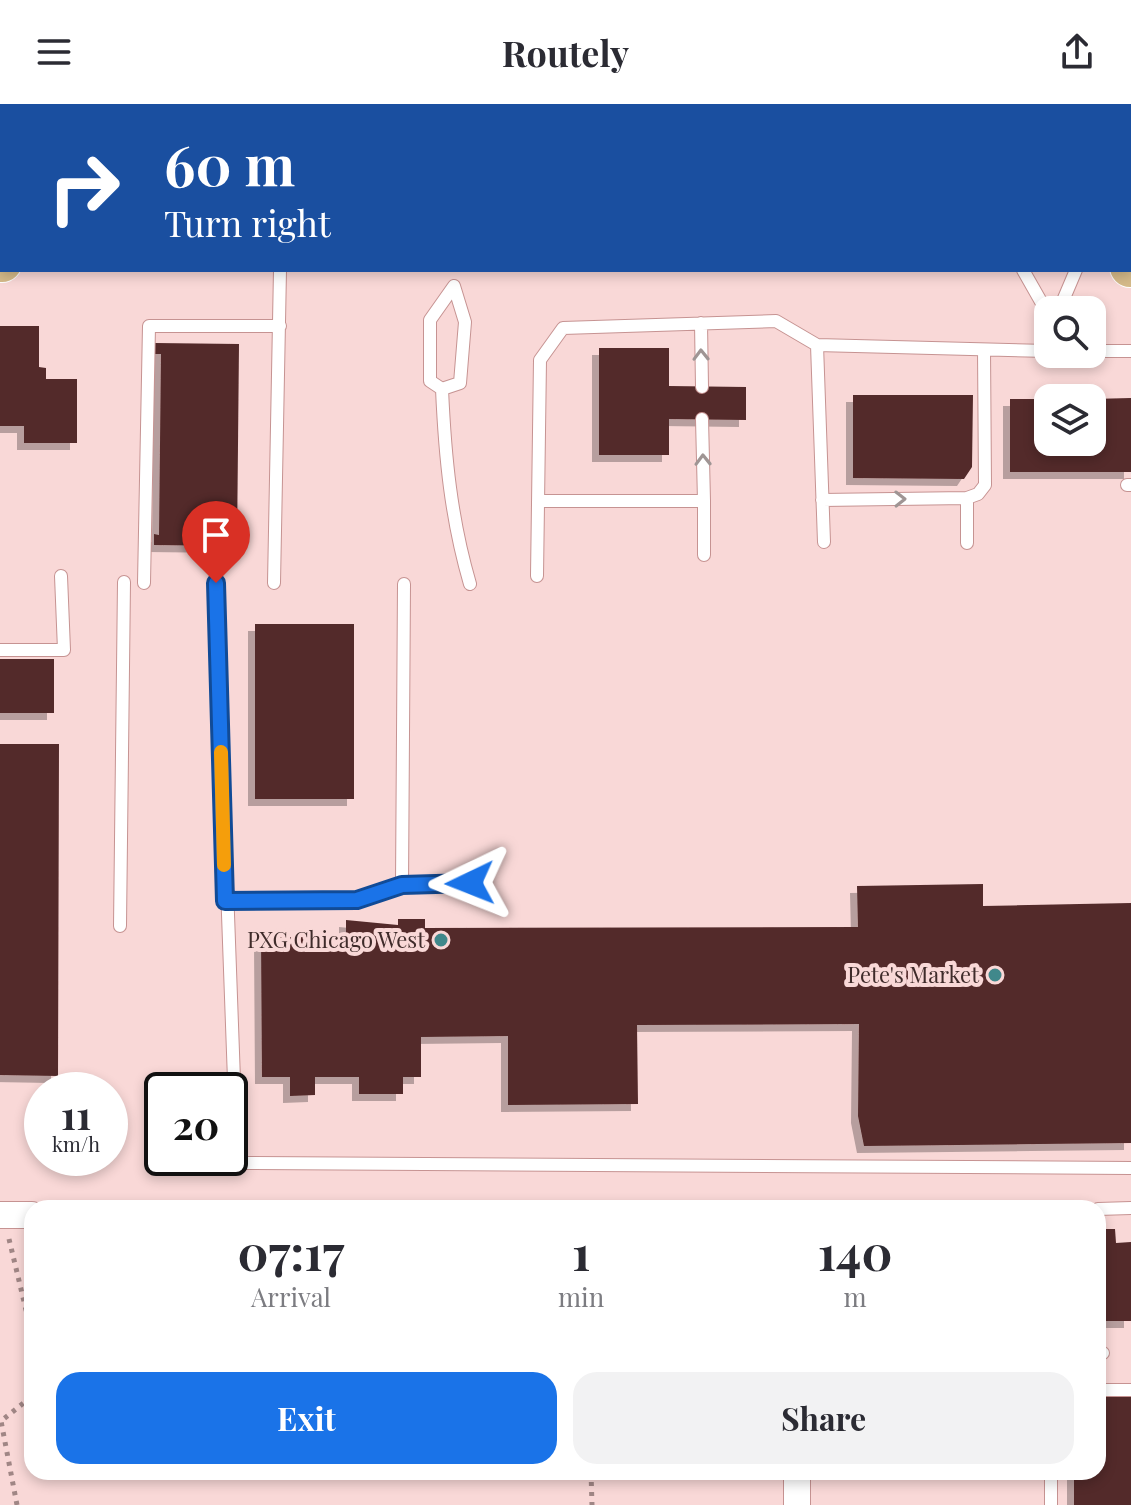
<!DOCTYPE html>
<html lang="en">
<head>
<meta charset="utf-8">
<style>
  :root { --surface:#fff; --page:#f2f2f3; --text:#2b2b33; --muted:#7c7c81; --accent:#1a73e8 }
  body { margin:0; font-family:"Playfair Display",serif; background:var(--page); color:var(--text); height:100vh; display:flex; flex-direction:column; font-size:30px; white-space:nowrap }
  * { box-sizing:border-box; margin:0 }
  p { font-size:26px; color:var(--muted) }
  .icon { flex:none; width:44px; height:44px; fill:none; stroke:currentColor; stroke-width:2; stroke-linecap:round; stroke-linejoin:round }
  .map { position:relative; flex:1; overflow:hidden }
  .details { position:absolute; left:24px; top:1096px; width:1082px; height:280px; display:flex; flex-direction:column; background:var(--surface); border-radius:24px; box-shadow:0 4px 12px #0003 }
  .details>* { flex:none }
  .guide { position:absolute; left:0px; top:0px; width:1132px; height:168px; box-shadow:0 4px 12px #0003; background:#1a4fa0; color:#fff; overflow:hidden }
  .tools { position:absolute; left:1034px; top:192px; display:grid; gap:16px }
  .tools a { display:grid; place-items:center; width:72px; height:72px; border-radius:16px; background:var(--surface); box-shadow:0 4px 12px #0003; font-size:40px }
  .speed { position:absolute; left:24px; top:968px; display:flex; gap:16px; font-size:40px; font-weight:700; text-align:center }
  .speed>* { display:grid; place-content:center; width:104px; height:104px; border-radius:50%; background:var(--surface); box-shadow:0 4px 12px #0003; line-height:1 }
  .speed small { font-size:20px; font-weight:400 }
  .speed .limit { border:4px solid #111; border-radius:12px; background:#fff; color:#111 }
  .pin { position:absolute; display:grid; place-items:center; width:68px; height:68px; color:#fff; margin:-82px -34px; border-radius:50% 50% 50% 0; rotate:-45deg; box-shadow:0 0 8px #0007 }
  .pin .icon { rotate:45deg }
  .me { position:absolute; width:88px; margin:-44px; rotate:268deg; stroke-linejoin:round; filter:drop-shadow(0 0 6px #0008) }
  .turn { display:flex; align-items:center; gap:28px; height:168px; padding:0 32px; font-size:36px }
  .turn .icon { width:104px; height:104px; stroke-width:2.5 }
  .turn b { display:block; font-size:56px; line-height:68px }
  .eta { display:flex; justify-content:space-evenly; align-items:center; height:136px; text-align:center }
  .eta b { font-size:48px; font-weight:700; line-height:56px }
  .primary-button { display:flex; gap:16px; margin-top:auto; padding:16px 32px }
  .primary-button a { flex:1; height:92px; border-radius:24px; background:var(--accent); color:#fff; font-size:32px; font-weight:700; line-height:92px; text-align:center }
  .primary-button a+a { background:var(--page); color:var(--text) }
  header { display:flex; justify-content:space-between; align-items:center; height:104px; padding:0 32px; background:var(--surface); font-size:36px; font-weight:700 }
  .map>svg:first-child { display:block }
  .building { fill:#532a2a; filter:url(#shadow) }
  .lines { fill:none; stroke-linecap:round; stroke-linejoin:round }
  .lane-casing { stroke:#c69392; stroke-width:14 }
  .street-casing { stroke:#c69392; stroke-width:28 }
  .primary-casing { stroke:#fff; stroke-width:42 }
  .path { stroke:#a08685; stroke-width:5; stroke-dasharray:4 6; stroke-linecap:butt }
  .lane { stroke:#fff; stroke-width:12 }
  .street { stroke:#fff; stroke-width:26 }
  .primary { stroke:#d6bb8a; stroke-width:40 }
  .oneway { stroke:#9f9594 }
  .route-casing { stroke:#114b97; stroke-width:20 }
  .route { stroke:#1a73e8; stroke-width:14 }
  .slow { stroke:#f59e0b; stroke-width:14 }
  .poi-dot { fill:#40888b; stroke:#f9d8d7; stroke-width:3 }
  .labels { text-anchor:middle; stroke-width:8; stroke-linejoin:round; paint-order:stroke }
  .poi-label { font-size:22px; fill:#3f2b2a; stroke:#f9d8d7; text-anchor:end }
</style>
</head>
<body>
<header><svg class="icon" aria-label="menu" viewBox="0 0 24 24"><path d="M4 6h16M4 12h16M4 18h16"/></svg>Routely<svg class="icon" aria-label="share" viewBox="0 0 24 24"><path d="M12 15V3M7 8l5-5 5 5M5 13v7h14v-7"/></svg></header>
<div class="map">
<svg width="1131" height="1401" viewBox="0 0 1131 1401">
  <defs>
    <filter id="shadow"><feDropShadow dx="-7" dy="7" stdDeviation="0" flood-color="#0004"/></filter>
  </defs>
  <rect width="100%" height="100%" fill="#f9d8d7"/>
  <path class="building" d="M0,222H39V263L46,264V275H77V339H24V322H0Z
    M155,239L239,240L237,442L154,441V430L159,431L161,250H155Z
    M599,244H669V282L746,283V316L669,315V351H599Z
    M853,291H973L972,363L964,375L853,374Z
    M1131,294V368H1010V295H1048V338H1092V295Z
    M255,520H354V695H255Z
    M0,555H54V609H0Z
    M0,640H59L58,972L0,971Z
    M983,780V802L1131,799V1039L864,1042L858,1012L859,920L637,921L638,1000L508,1001V932L421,933V973H403V990H359V973H315V991L290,992V973H262L261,833H346V816L398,821V815H425V824L858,823L857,782Z
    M1098,1125H1115L1116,1139L1131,1138V1217H1098Z
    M1098,1291H1131V1401H1074V1368H1098Z"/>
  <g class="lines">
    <g class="lane-casing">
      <path id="lane" d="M217,0V2
        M467,0V2
        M774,0V2
        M861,0V2
        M1047,0V2
        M84,2V0
        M439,2V0
        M647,2V0
        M1130,25H1131
        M1023,166L1048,210
        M454,182L465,218L460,279L442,285L430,277V216Z
        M1059,206L1076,166
        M701,219L702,283
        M817,241L824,438
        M1092,247H1131
        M442,285C445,353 451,415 470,480
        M702,315L704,397
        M1127,381H1131
        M967,394V439
        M822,396L967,394L978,390L985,381L984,246
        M538,397H704V451
        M537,472L540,256L563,224L776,217L817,241L1048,247
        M144,479L149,222H280
        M216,479L237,1059L1131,1064
        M274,479L280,166
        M404,480L402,781L470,779
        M0,546H64L61,472
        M225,797L357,796L402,781
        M120,822L124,478
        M1098,1105L1131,1104
        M1098,1249H1103
        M1098,1286H1131
        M1051,1401V1368"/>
    </g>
    <g class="street-casing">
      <path id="street" d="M0,1111H32
        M797,1401V1368"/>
    </g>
    <g class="primary-casing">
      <path id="primary" d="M1130,103H1131
        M0,104H2
        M0,158H2
        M1130,163H1131"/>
    </g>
    <path class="path" d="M9,1135L32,1231
      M591,1368L592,1401
      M17,1401L1,1317L26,1297L32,1284"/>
    <use href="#lane" class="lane"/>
    <use href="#street" class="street"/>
    <use href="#primary" class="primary"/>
  </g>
  <defs><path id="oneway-chevron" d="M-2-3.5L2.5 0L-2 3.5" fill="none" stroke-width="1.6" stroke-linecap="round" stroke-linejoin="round" transform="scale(2)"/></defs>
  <g class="oneway">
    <use href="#oneway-chevron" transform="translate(701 251) rotate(-91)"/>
    <use href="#oneway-chevron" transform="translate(703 356) rotate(-91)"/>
    <use href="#oneway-chevron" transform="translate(900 395) rotate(-1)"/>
  </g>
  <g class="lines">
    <g class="route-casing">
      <path id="route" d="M216,479L225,797L357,796L402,781L470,779"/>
    </g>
    <use href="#route" class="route"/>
    <path class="slow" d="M221,648L224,761"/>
  </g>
  <g class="poi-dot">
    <circle cx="441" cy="836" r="8"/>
    <circle cx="995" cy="871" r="8"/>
  </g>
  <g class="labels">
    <g class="poi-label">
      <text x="425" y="844">PXG Chicago West</text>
      <text x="979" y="879">Pete's Market</text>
    </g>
  </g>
</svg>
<div class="tools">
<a><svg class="icon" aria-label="search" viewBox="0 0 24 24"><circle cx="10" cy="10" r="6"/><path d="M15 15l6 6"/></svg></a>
<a><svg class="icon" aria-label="layers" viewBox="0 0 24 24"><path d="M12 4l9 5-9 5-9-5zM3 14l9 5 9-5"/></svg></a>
</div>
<div class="speed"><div>11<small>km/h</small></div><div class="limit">20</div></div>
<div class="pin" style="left:216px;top:479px;background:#d93025"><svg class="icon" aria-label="arrive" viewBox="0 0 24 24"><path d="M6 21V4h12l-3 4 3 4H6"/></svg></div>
<svg class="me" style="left:470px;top:779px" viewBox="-20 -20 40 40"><path d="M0-17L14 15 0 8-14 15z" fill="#1a73e8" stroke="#fff" stroke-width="4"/></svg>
<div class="guide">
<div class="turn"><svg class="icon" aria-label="right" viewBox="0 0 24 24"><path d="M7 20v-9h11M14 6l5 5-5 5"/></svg><div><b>60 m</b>Turn right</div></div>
</div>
<section class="details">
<div class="eta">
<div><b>07:17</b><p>Arrival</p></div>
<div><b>1</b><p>min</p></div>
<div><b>140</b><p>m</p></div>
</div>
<div class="primary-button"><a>Exit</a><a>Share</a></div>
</section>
</div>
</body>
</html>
